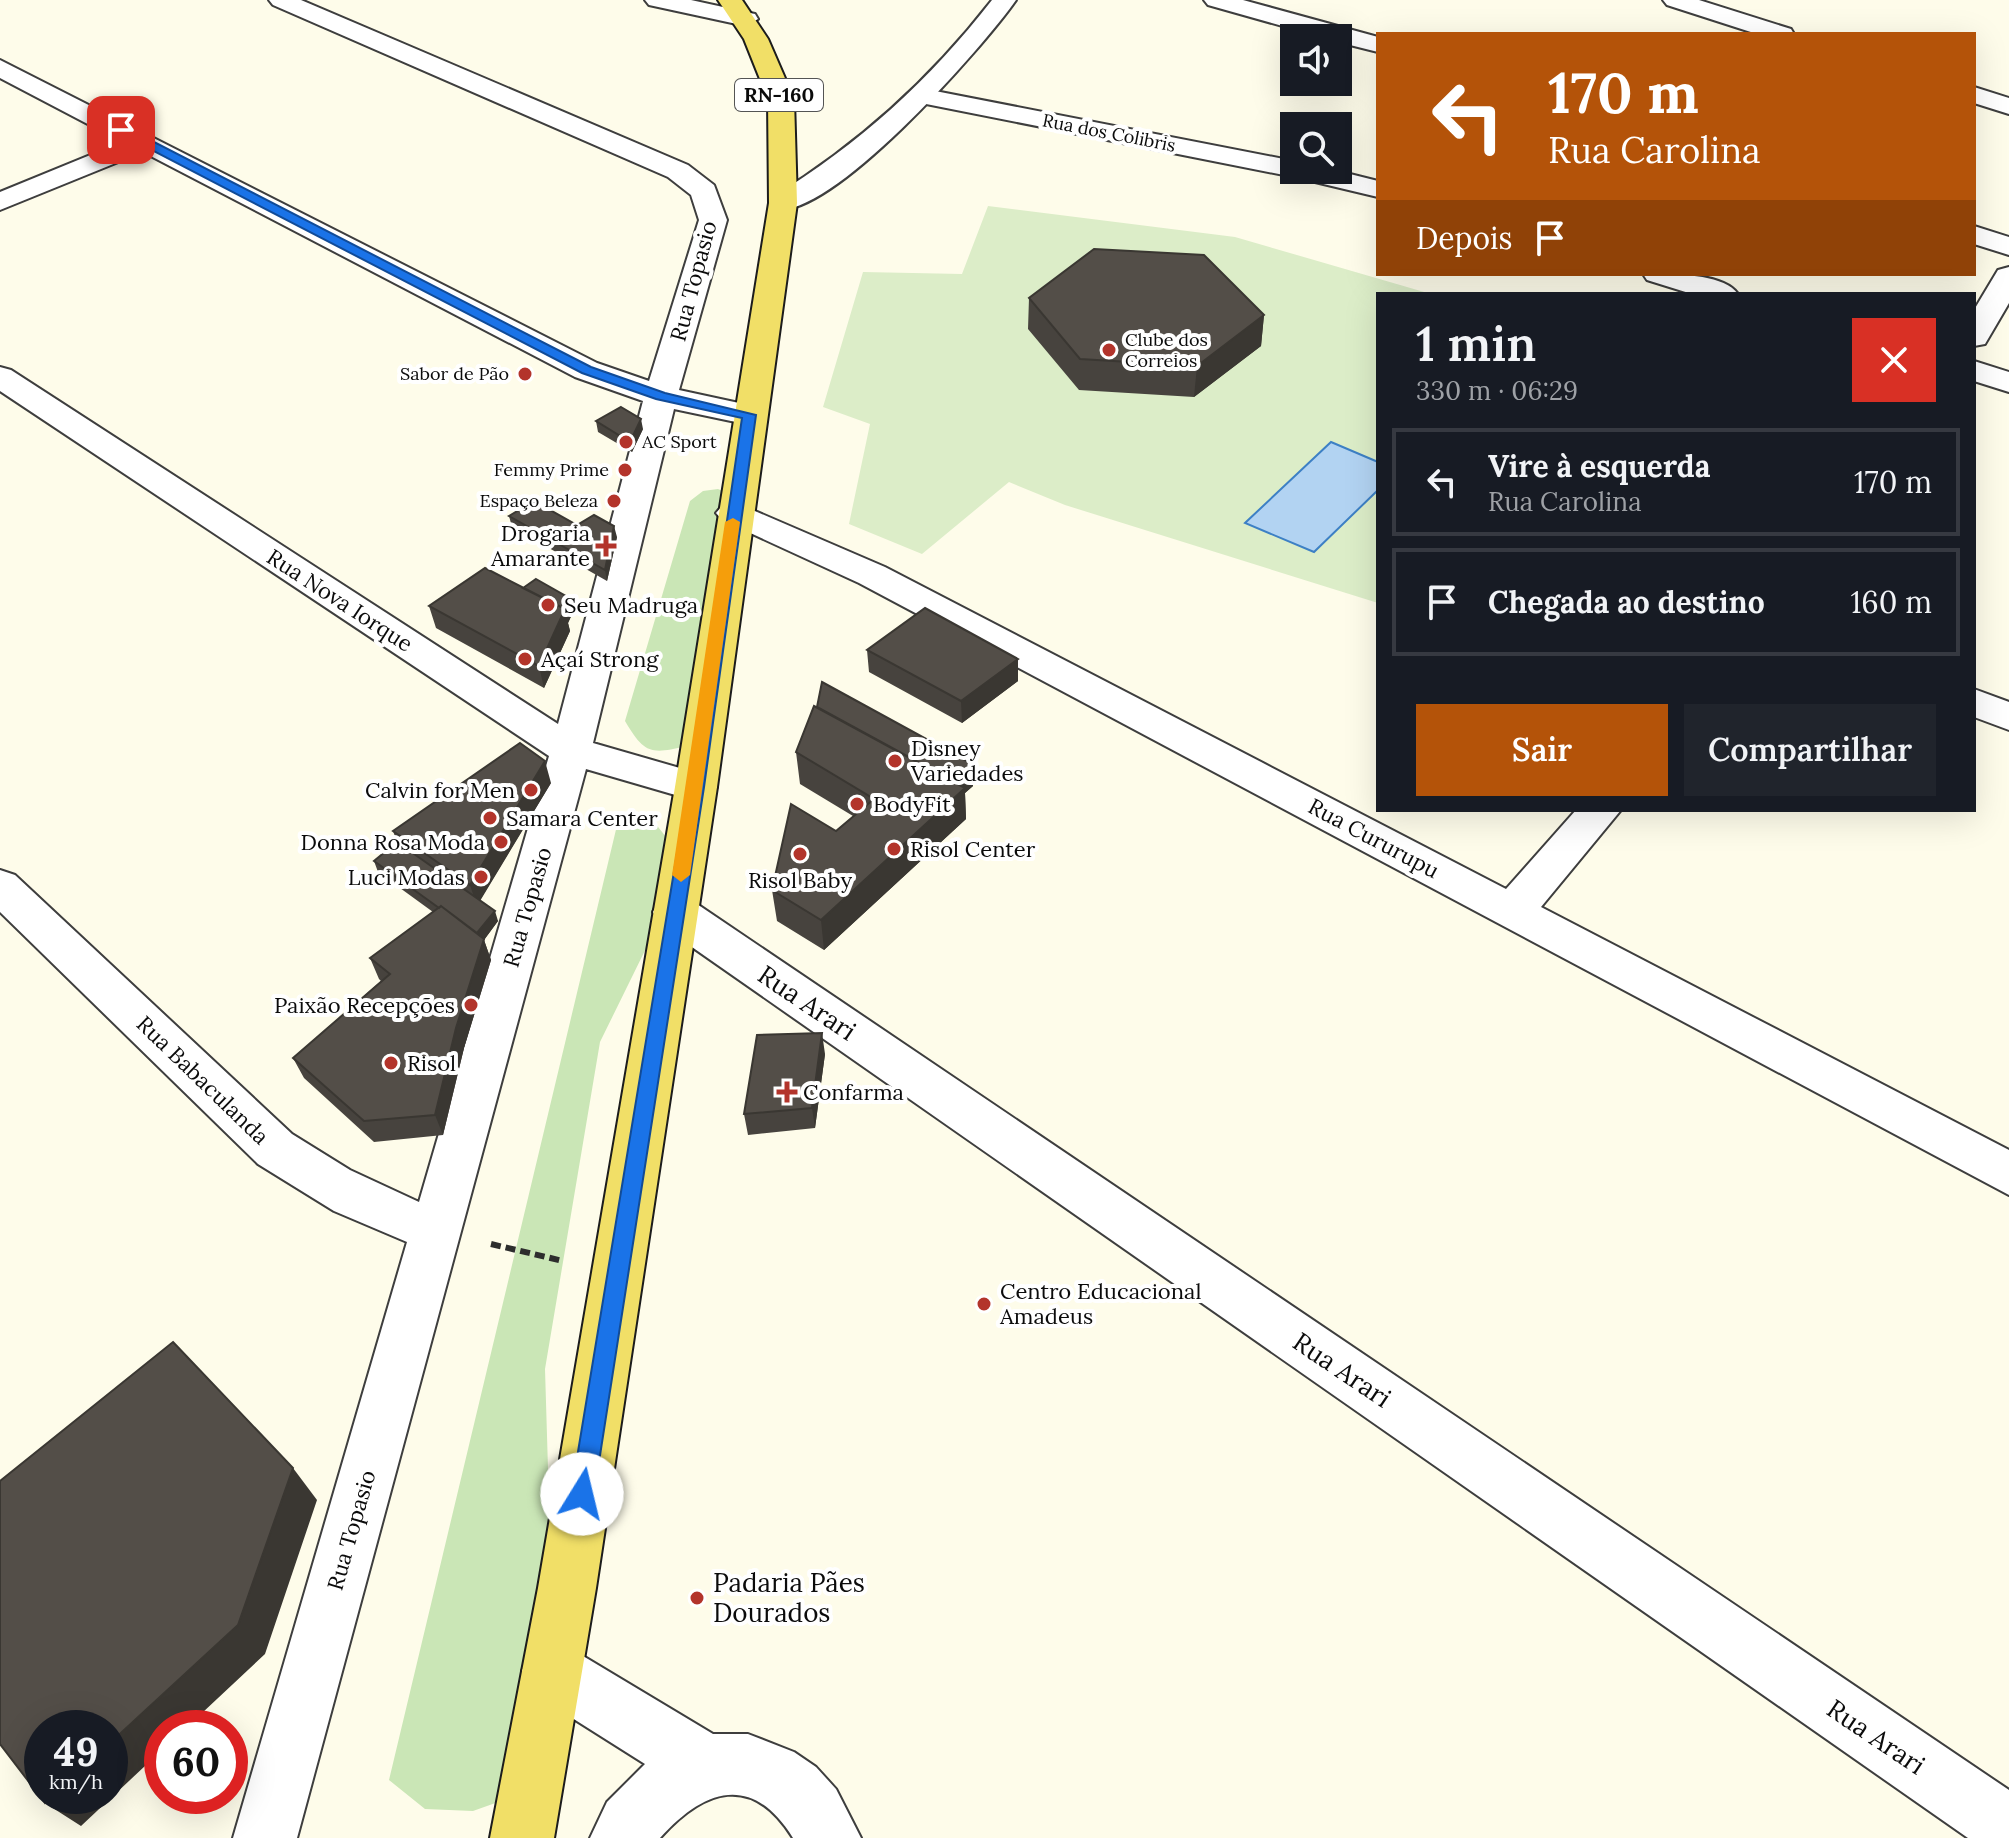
<!DOCTYPE html>
<html lang="pt">
<head>
<meta charset="utf-8">
<style>
  :root { --surface:#171b24; --page:#20242c; --text:#f1f3f6; --muted:#9ea1a6; --line:#363941; --accent:#b45309 }
  body { margin:0; font-family:Lora,serif; background:var(--page); color:var(--text); height:100vh; display:flex; flex-direction:column; font-size:30px; white-space:nowrap }
  * { box-sizing:border-box; margin:0 }
  p { font-size:26px; color:var(--muted) }
  .icon { flex:none; width:44px; height:44px; fill:none; stroke:currentColor; stroke-width:2; stroke-linecap:round; stroke-linejoin:round }
  .map { position:relative; flex:1; overflow:hidden }
  .details { position:absolute; left:1376px; top:292px; width:600px; height:520px; display:flex; flex-direction:column; background:var(--surface); border-radius:0px; box-shadow:0 8px 32px #0002 }
  .details>* { flex:none }
  .guide { position:absolute; left:1376px; top:32px; width:600px; height:244px; border-radius:0px; box-shadow:0 8px 32px #0002; background:#b45309; color:#fff; overflow:hidden }
  .buttons { position:absolute; left:1280px; top:24px; display:grid; gap:16px }
  .buttons a { display:grid; place-items:center; width:72px; height:72px; border-radius:0px; background:var(--surface); box-shadow:0 8px 32px #0002; font-size:40px }
  .speed { position:absolute; left:24px; top:1710px; display:flex; gap:16px; font-size:40px; font-weight:700; text-align:center }
  .speed>* { display:grid; place-content:center; width:104px; height:104px; border-radius:50%; background:var(--surface); box-shadow:0 8px 32px #0002; line-height:1 }
  .speed small { font-size:20px; font-weight:400 }
  .speed .limit { border:12px solid #d22; background:#fff; color:#111 }
  .pin { position:absolute; display:grid; place-items:center; width:68px; height:68px; color:#fff; margin:-34px; border-radius:16px; box-shadow:0 4px 12px #0006 }
  .me { position:absolute; width:88px; margin:-44px; rotate:9deg; stroke-linejoin:round; filter:drop-shadow(0 0 6px #0008) }
  .turn { display:flex; align-items:center; gap:28px; height:168px; padding:0 40px; font-size:36px }
  .turn .icon { width:104px; height:104px; stroke-width:2.5 }
  .turn b { display:block; font-size:56px; line-height:68px }
  .then { display:flex; align-items:center; height:76px; padding:0 40px; background:#0003; gap:16px; font-size:30px }
  .round { display:grid; place-items:center; flex:none; width:84px; height:84px; border-radius:0px; background:var(--page) }
  .headline { display:flex; align-items:center; justify-content:space-between; height:136px; padding:0 40px }
  h1 { font-size:48px; font-weight:600; line-height:60px }
  .primary-button { display:flex; gap:16px; margin-top:auto; padding:16px 40px }
  .primary-button a { flex:1; height:92px; border-radius:0px; background:var(--accent); color:#fff; font-size:32px; font-weight:600; line-height:92px; text-align:center }
  .primary-button a+a { background:var(--page); color:var(--text) }
  ul { padding:0; list-style:none }
  li { display:flex; align-items:center; gap:24px; height:108px; margin:0 16px 12px; padding:0 24px; border:4px solid var(--line); border-radius:0px }
  li div { flex:1 }
  li b { display:block; font-size:30px }
  li em { font-style:normal }
  .map>svg:first-child { display:block }
  .green { fill:#cae6b6 }
  .pitch { fill:#dcedc8 }
  .water { fill:#b2d3f2; stroke:#3d80c5; stroke-width:2 }
  .lines { fill:none; stroke-linecap:round; stroke-linejoin:round }
  .minor-casing { stroke:#3e3e3e; stroke-width:4 }
  .tertiary-casing { stroke:#3e3e3e; stroke-width:4 }
  .primary-casing { stroke:#1c1c1c; stroke-width:4 }
  .path { stroke:#2d2d2d; stroke-width:6; stroke-dasharray:10 5; stroke-linecap:butt }
  .minor { fill:#fff; fill-rule:evenodd }
  .tertiary { fill:#fff; fill-rule:evenodd }
  .primary { fill:#f1df67; fill-rule:evenodd }
  .wall { fill:#47433e }
  .shaded-wall { fill:#3a3732 }
  .building { fill:#534e48; stroke:#3a3732; stroke-width:2 }
  .route { fill:#1a73e8; stroke:#114b97; stroke-width:2 }
  .slow { fill:#f59e0b }
  .poi-dot { fill:#b3342b; stroke:#fff; stroke-width:3 }
  .labels { text-anchor:middle; stroke-width:8; stroke-linejoin:round; paint-order:stroke }
  .far-street-label { font-size:18px; fill:#0b0b0b; stroke:#fff }
  .far-poi-label { font-size:18px; fill:#0b0b0b; stroke:#fff; text-anchor:end }
  .shield { fill:#fff; stroke:#545454; stroke-width:2 }
  .shield-label { font-size:20px; font-weight:bold; fill:#0b0b0b }
  .street-label { font-size:22px; fill:#0b0b0b; stroke:#fff }
  .poi-label { font-size:22px; fill:#0b0b0b; stroke:#fff; text-anchor:start }
  .near-street-label { font-size:26px; fill:#0b0b0b; stroke:#fff }
  .near-poi-label { font-size:26px; fill:#0b0b0b; stroke:#fff; text-anchor:start }
</style>
</head>
<body>
<div class="map">
<svg width="2009" height="1838" viewBox="0 0 2009 1838">
  <rect width="100%" height="100%" fill="#fefcea"/>
  <path class="green" d="M718,489L732,495L686,746C650,755 644,753 625,721L690,501L703,491Z
    M619,817L655,823L673,846L657,926L600,1042L545,1369L550,1535L501,1801L473,1811L425,1809L389,1780Z"/>
  <path class="pitch" d="M988,206L1235,237L1431,294H1378V603L1065,505L1009,482L922,554L849,524L870,424L823,407L863,272L962,274Z"/>
  <path class="water" d="M1331,442L1378,462V490L1314,552L1245,523Z"/>
  <g class="lines">
    <g class="minor-casing">
      <path id="minor" d="M269,0H301L688,165L714,185L727,220L679,390L762,408L766,415L762,422L750,425L674,409L593,743L711,777L717,787L711,797L696,801L586,769L297,1838H233L407,1242L334,1211L258,1164L0,912V870L15,875L292,1134L350,1170L419,1202L549,756L0,391V367L11,370L558,724L643,401L575,377L143,152L0,210V192L122,142L0,78V60L597,363L649,381L699,220L691,195L668,177L273,5Z
        M645,0H691L755,14L758,19L746,26L649,5Z
        M1204,0H1243L1378,37V52L1338,42V38H1325L1208,5Z
        M1663,0H1699L1791,29L1794,34H1757L1667,5Z
        M1974,87L2009,98V114L1974,103Z
        M925,89L1294,161V170H1334L1378,181V197L1294,177L916,102L912,97L916,92Z
        M1974,226L2009,237V255L1974,244Z
        M2009,267V303L1985,344L1974,346V310L1998,270Z
        M1643,274C1667,274 1723,272 1738,294H1692L1647,280Z
        M1974,361L2009,372V392L1974,381Z
        M734,502L885,567L1506,889L1576,810H1621L1541,907L2009,1150V1195L859,583L722,520L716,513L722,506Z
        M1974,689L2009,702V730L1974,717Z
        M675,896L691,900L2009,1790V1838H1968L659,924L653,912L659,900Z
        M552,1641L573,1650L713,1734H748L794,1752L816,1767L836,1789L861,1838H793C752,1772 704,1789 660,1838H590L607,1802L645,1764L531,1692L522,1671L531,1650Z"/>
    </g>
    <g class="tertiary-casing">
      <path id="tertiary" d="M992,0H1016C984,46 829,223 773,209L769,203L773,197C859,144 930,80 992,0Z"/>
    </g>
    <g class="primary-casing">
      <path id="primary" d="M718,0H742L768,39L794,99L797,203L717,787L596,1588L554,1838H490L538,1588L675,787L769,203L768,99L744,39Z"/>
    </g>
    <path class="path" d="M491,1244L563,1261"/>
    <use href="#minor" class="minor"/>
    <use href="#tertiary" class="tertiary"/>
    <use href="#primary" class="primary"/>
  </g>
  <path class="wall" d="M1029,298L1264,315L1261,346L1194,397L1079,390L1028,329Z
    M596,421L643,429L632,452L598,432Z
    M509,516L577,525L617,537L607,581L512,527Z
    M523,588L571,599L574,610L568,623L570,631L544,688L436,628L429,606Z
    M867,650L1018,659V681L962,723L869,672Z
    M817,707L972,764L973,786L965,793L966,819L824,950L777,921L772,890L853,816L800,784L796,752Z
    M551,783L480,900L498,921L484,940L491,960L464,1048L443,1135L374,1142L304,1078L293,1058L381,981L379,979L370,958L433,912L378,872L374,861L397,842L393,831Z
    M825,1054L815,1128L748,1135L744,1114Z"/>
  <path class="shaded-wall" d="M1264,315L1261,346L1194,397L1197,366Z
    M641,419L643,429L632,452L630,442Z
    M614,526L617,537L607,581L605,570Z
    M571,599L574,610L568,623L570,631L544,688L539,666L565,609Z
    M1018,659V681L962,723L961,701Z
    M545,761L551,783L477,906L470,885Z
    M972,764L973,786L965,793L966,819L824,950L821,920L947,787Z
    M495,911L498,921L484,940L491,960L464,1048L443,1135L435,1115L476,935Z
    M822,1033L825,1054L815,1128L812,1108Z
    M293,1468L317,1500L265,1654L186,1728H162V1750L81,1826L45,1803L52,1796H110V1743Z"/>
  <path class="building" d="M1094,249L1204,255L1264,315L1197,366L1080,359L1029,298Z
    M621,407L641,419L630,442L596,421Z
    M534,501L577,525L594,515L614,526L605,570L509,516Z
    M485,568L565,609L539,666L429,606Z
    M536,579L571,599L565,612V609L523,588Z
    M925,608L1018,659L961,701L867,650Z
    M822,682L972,764L953,781L817,707Z
    M814,706L965,788L821,920L772,890L791,804L836,831L874,799L796,752Z
    M520,743L545,761L470,885L393,831Z
    M397,842L495,911L477,933L441,906L439,908L374,861Z
    M441,906L484,939L456,1028L435,1115L364,1121L293,1058L390,974L370,958Z
    M822,1033L812,1108L744,1114L757,1035Z
    M173,1342L293,1468L238,1625L110,1743V1728H42V1796H52L45,1803L0,1744V1481Z"/>
  <path class="route" d="M117,127H125L591,367L665,393L756,415L704,787L594,1494L591,1502L582,1505L574,1502L571,1494L688,787L742,418L656,399L582,373L117,132Z"/>
  <path class="slow" d="M733,518L740,522L690,875L681,882L672,875L725,522Z"/>
  <g class="poi-dot">
    <circle cx="1109" cy="350" r="8"/>
    <circle cx="525" cy="374" r="8"/>
    <circle cx="626" cy="442" r="8"/>
    <circle cx="625" cy="470" r="8"/>
    <circle cx="614" cy="501" r="8"/>
    <path d="M602 534h8v8h8v8h-8v8h-8v-8h-8v-8h8z"/>
    <circle cx="548" cy="605" r="8"/>
    <circle cx="525" cy="659" r="8"/>
    <circle cx="895" cy="761" r="8"/>
    <circle cx="531" cy="790" r="8"/>
    <circle cx="857" cy="804" r="8"/>
    <circle cx="490" cy="818" r="8"/>
    <circle cx="501" cy="842" r="8"/>
    <circle cx="894" cy="849" r="8"/>
    <circle cx="800" cy="854" r="8"/>
    <circle cx="481" cy="877" r="8"/>
    <circle cx="471" cy="1005" r="8"/>
    <circle cx="391" cy="1063" r="8"/>
    <path d="M783 1080h8v8h8v8h-8v8h-8v-8h-8v-8h8z"/>
    <circle cx="984" cy="1304" r="8"/>
    <circle cx="697" cy="1598" r="8"/>
  </g>
  <g class="labels">
    <g class="far-street-label">
      <text transform="translate(1109 133) rotate(11)" y="6">Rua dos Colibris</text>
    </g>
    <g class="far-poi-label">
      <text x="1125" y="346" text-anchor="start">Clube dos<tspan x="1125" dy="21">Correios</tspan></text>
      <text x="509" y="380">Sabor de Pão</text>
      <text x="642" y="448" text-anchor="start">AC Sport</text>
      <text x="609" y="476">Femmy Prime</text>
      <text x="598" y="507">Espaço Beleza</text>
    </g>
    <rect class="shield" x="735" y="79" width="88" height="32" rx="6"/>
    <g class="shield-label">
      <text x="779" y="102">RN-160</text>
    </g>
    <g class="street-label">
      <text transform="translate(693 281) rotate(-75)" y="8">Rua Topasio</text>
      <text transform="translate(340 600) rotate(33)" y="8">Rua Nova Iorque</text>
      <text transform="translate(1374 838) rotate(28)" y="8">Rua Cururupu</text>
      <text transform="translate(527 907) rotate(-74)" y="8">Rua Topasio</text>
      <text transform="translate(203 1080) rotate(44)" y="8">Rua Babaculanda</text>
      <text transform="translate(351 1530) rotate(-74)" y="8">Rua Topasio</text>
    </g>
    <g class="poi-label">
      <text x="590" y="541" text-anchor="end">Drogaria<tspan x="590" dy="25">Amarante</tspan></text>
      <text x="564" y="613">Seu Madruga</text>
      <text x="541" y="667">Açaí Strong</text>
      <text x="911" y="756">Disney<tspan x="911" dy="25">Variedades</tspan></text>
      <text x="515" y="798" text-anchor="end">Calvin for Men</text>
      <text x="873" y="812">BodyFit</text>
      <text x="506" y="826">Samara Center</text>
      <text x="485" y="850" text-anchor="end">Donna Rosa Moda</text>
      <text x="910" y="857">Risol Center</text>
      <text x="465" y="885" text-anchor="end">Luci Modas</text>
      <text x="800" y="888" text-anchor="middle">Risol Baby</text>
      <text x="455" y="1013" text-anchor="end">Paixão Recepções</text>
      <text x="407" y="1071">Risol</text>
      <text x="803" y="1100">Confarma</text>
      <text x="1000" y="1299">Centro Educacional<tspan x="1000" dy="25">Amadeus</tspan></text>
    </g>
    <g class="near-street-label">
      <text transform="translate(807 1003) rotate(34)" y="9">Rua Arari</text>
      <text transform="translate(1342 1370) rotate(34)" y="9">Rua Arari</text>
      <text transform="translate(1876 1737) rotate(34)" y="9">Rua Arari</text>
    </g>
    <g class="near-poi-label">
      <text x="713" y="1592">Padaria Pães<tspan x="713" dy="30">Dourados</tspan></text>
    </g>
  </g>
</svg>
<div class="buttons">
<a><svg class="icon" aria-label="sound" viewBox="0 0 24 24"><path d="M4 9h4l5-4v14l-5-4H4zM17 9q2 3 0 6"/></svg></a>
<a><svg class="icon" aria-label="search" viewBox="0 0 24 24"><circle cx="10" cy="10" r="6"/><path d="M15 15l6 6"/></svg></a>
</div>
<div class="speed"><div>49<small>km/h</small></div><div class="limit">60</div></div>
<div class="pin" style="left:121px;top:130px;background:#d93025"><svg class="icon" aria-label="arrive" viewBox="0 0 24 24"><path d="M6 21V4h12l-3 4 3 4H6"/></svg></div>
<svg class="me" style="left:582px;top:1494px" viewBox="-20 -20 40 40"><circle r="19" fill="#fff"/><path d="M0-13L10 11 0 6-10 11z" fill="#1a73e8"/></svg>
<div class="guide">
<div class="turn"><svg class="icon" aria-label="left" viewBox="0 0 24 24"><path d="M17 20v-9H6M10 6l-5 5 5 5"/></svg><div><b>170 m</b>Rua Carolina</div></div>
<div class="then">Depois<svg class="icon" aria-label="arrive" viewBox="0 0 24 24"><path d="M6 21V4h12l-3 4 3 4H6"/></svg></div>
</div>
<section class="details">
<div class="headline"><div><h1>1 min</h1><p>330 m · 06:29</p></div><a class="round" style="background:#d93025;color:#fff"><svg class="icon" aria-label="close" viewBox="0 0 24 24"><path d="M6 6l12 12M18 6L6 18"/></svg></a></div>
<ul>
<li><svg class="icon" aria-label="left" viewBox="0 0 24 24"><path d="M17 20v-9H6M10 6l-5 5 5 5"/></svg><div><b>Vire à esquerda</b><p>Rua Carolina</p></div><em>170 m</em></li>
<li><svg class="icon" aria-label="arrive" viewBox="0 0 24 24"><path d="M6 21V4h12l-3 4 3 4H6"/></svg><div><b>Chegada ao destino</b></div><em>160 m</em></li>
</ul>
<div class="primary-button"><a>Sair</a><a>Compartilhar</a></div>
</section>
</div>
</body>
</html>
